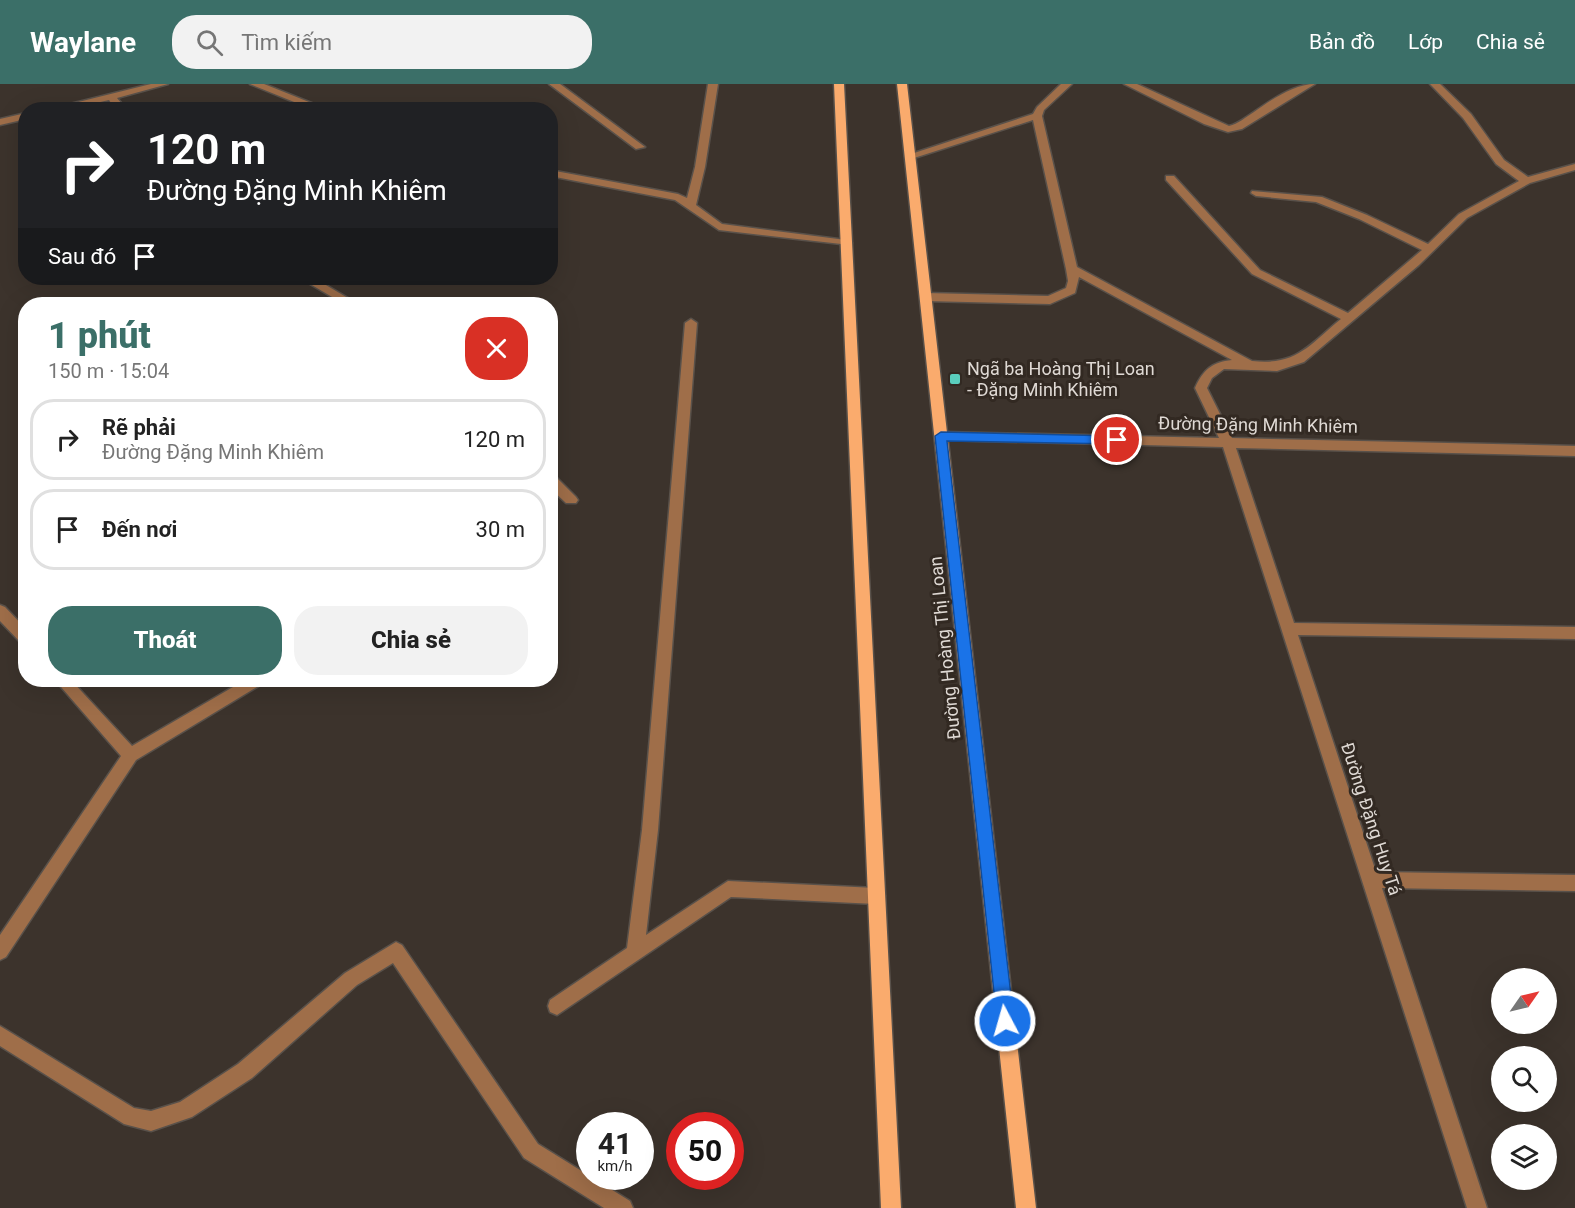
<!DOCTYPE html>
<html lang="vi">
<head>
<meta charset="utf-8">
<style>
  :root { --surface:#fff; --page:#f2f2f2; --text:#222; --muted:#767676; --line:#e0e0e0; --accent:#3b6f68 }
  body { margin:0; font-family:Roboto,sans-serif; background:var(--page); color:var(--text); height:100vh; display:flex; flex-direction:column; font-size:22px; white-space:nowrap }
  * { box-sizing:border-box; margin:0 }
  p { font-size:20px; color:var(--muted) }
  .icon { flex:none; width:33px; height:33px; fill:none; stroke:currentColor; stroke-width:2; stroke-linecap:round; stroke-linejoin:round }
  .map { position:relative; flex:1; overflow:hidden }
  .drawer { position:absolute; left:18px; top:213px; width:540px; height:390px; display:flex; flex-direction:column; background:var(--surface); border-radius:24px; box-shadow:0 6px 24px #0002 }
  .drawer>* { flex:none }
  .banner { position:absolute; left:18px; top:18px; width:540px; height:183px; border-radius:24px; box-shadow:0 6px 24px #0002; background:#202124; color:#fff; overflow:hidden }
  .needle { width:39px; rotate:56deg }
  .controls { position:absolute; left:1491px; top:884px; display:grid; gap:12px }
  .controls a { display:grid; place-items:center; width:66px; height:66px; border-radius:50%; background:var(--surface); box-shadow:0 6px 24px #0002; font-size:30px }
  .speed { position:absolute; left:576px; top:1028px; display:flex; gap:12px; font-size:30px; font-weight:700; text-align:center }
  .speed>* { display:grid; place-content:center; width:78px; height:78px; border-radius:50%; background:var(--surface); box-shadow:0 6px 24px #0002; line-height:1 }
  .speed small { font-size:15px; font-weight:400 }
  .speed .limit { border:9px solid #d22; background:#fff; color:#111 }
  .pin { position:absolute; display:grid; place-items:center; width:51px; height:51px; color:#fff; margin:-26px; border:3px solid #fff; border-radius:50%; box-shadow:0 2px 6px #0007 }
  .me { position:absolute; width:66px; margin:-33px; rotate:354deg; stroke-linejoin:round; filter:drop-shadow(0 0 4px #0008) }
  .turn { display:flex; align-items:center; gap:21px; height:126px; padding:0 30px; font-size:27px }
  .turn .icon { width:78px; height:78px; stroke-width:2.5 }
  .turn b { display:block; font-size:42px; line-height:51px }
  .then { display:flex; align-items:center; height:57px; padding:0 30px; background:#0003; gap:12px; font-size:22px }
  .round { display:grid; place-items:center; flex:none; width:63px; height:63px; border-radius:24px; background:var(--page) }
  .head { display:flex; align-items:center; justify-content:space-between; height:102px; padding:0 30px }
  h1 { font-size:36px; font-weight:800; line-height:45px; color:var(--accent) }
  .primary-button { display:flex; gap:12px; margin-top:auto; padding:12px 30px }
  .primary-button a { flex:1; height:69px; border-radius:24px; background:var(--accent); color:#fff; font-size:24px; font-weight:800; line-height:69px; text-align:center }
  .primary-button a+a { background:var(--page); color:var(--text) }
  ul { padding:0; list-style:none }
  li { display:flex; align-items:center; gap:18px; height:81px; margin:0 12px 9px; padding:0 18px; border:3px solid var(--line); border-radius:24px }
  li div { flex:1 }
  li b { display:block; font-size:22px }
  li em { font-style:normal }
  header { display:flex; align-items:center; gap:36px; box-sizing:border-box; height:84px; padding:0 30px; background:var(--accent); color:#fff }
  header strong { font-size:28px }
  nav { display:flex; gap:33px; margin-inline-start:auto; font-size:21px }
  .search { width:420px; height:54px; background:var(--page); display:flex; align-items:center; gap:15px; box-sizing:border-box; padding:0 21px; border-radius:24px; color:var(--muted); font-size:22px }
  .map>svg:first-child { display:block }
  .lines { fill:none; stroke-linecap:round; stroke-linejoin:round }
  .minor-casing { stroke:#59514a; stroke-width:3 }
  .major-casing { stroke:#59514a; stroke-width:3 }
  .minor { fill:#9f6e49; fill-rule:evenodd }
  .major { fill:#faab6d; fill-rule:evenodd }
  .route { fill:#1a73e8; stroke:#114b97; stroke-width:1.5 }
  .poi-dot { fill:#5acebd; stroke:#322922; stroke-width:2 }
  .labels { text-anchor:middle; stroke-width:6; stroke-linejoin:round; paint-order:stroke }
  .poi-label { font-size:18px; fill:#dfd9d4; stroke:#322922; text-anchor:start }
  .street-label { font-size:18px; fill:#dfd9d4; stroke:#322922 }
</style>
</head>
<body>
<header>
<strong>Waylane</strong>
<div class="search"><svg class="icon" aria-label="search" viewBox="0 0 24 24"><circle cx="10" cy="10" r="6"/><path d="M15 15l6 6"/></svg>Tìm kiếm</div>
<nav><a>Bản đồ</a><a>Lớp</a><a>Chia sẻ</a></nav>
</header>
<div class="map">
<svg width="1575" height="1124" viewBox="0 0 1575 1124">
  <rect width="100%" height="100%" fill="#3c332c"/>
  <g class="lines">
    <g class="minor-casing">
      <path id="minor" d="M151,0H168L117,14L127,26H116L109,16L66,26H46Z
        M250,0H264L329,26H314Z
        M549,0H560L645,63L636,65Z
        M708,0H718L705,83L696,121L722,140L846,156L852,159L850,161L719,146L675,116L550,92V86L678,110L687,114L695,83Z
        M1061,0H1072L1044,26L1042,32L1077,183L1252,277C1297,282 1309,261 1341,235L1252,190L1166,96V92H1174L1260,186L1348,229L1422,166L1359,135L1316,118L1256,112L1251,109L1252,107L1322,113L1367,131L1428,160L1459,130L1519,97L1496,80L1463,34L1430,0H1440L1471,30L1504,76L1528,93L1575,80V86L1530,99L1467,134L1419,181L1304,278L1277,287L1224,285L1212,294L1207,304L1232,354L1575,362V372L1236,364L1294,539L1575,543V555L1298,551L1376,788L1575,791V807L1382,804L1487,1124H1467L1223,363L941,356L935,352L941,348L1219,354L1195,304C1203,286 1212,278 1232,276L1079,193L1075,209L1050,220L926,217L920,213L926,209L1048,212L1066,204L1068,197L1066,185L1033,36L914,74L905,72L1033,30L1037,23Z
        M1124,0H1137L1229,42C1238,40 1246,33 1254,28C1271,16 1294,0 1315,0L1242,45L1228,48L1204,40Z
        M26,29V35L0,41V35Z
        M300,194H314L358,220H344Z
        M691,235L697,239L658,746L646,851L728,797L876,804L882,806L885,812L882,818L876,820L731,813L557,931L550,928L548,922L550,916L627,864L642,746L685,239Z
        M550,390L555,392L576,413L578,416L576,419H566L550,404Z
        M0,521L5,523L26,545V561L21,559L0,537Z
        M55,596H71L132,662L245,596H265L262,600L136,676L6,873L0,876V851L121,672Z
        M396,858L402,861L538,1060L630,1117L633,1124H604L524,1074L393,879L357,901L252,994L192,1033L151,1047L124,1040L0,962V942L134,1024L151,1027L180,1018L238,980L345,889Z"/>
    </g>
    <g class="major-casing">
      <path id="major" d="M834,0H844L901,1124H881Z
        M897,0H907L1036,1124H1016Z"/>
    </g>
    <use href="#minor" class="minor"/>
    <use href="#major" class="major"/>
  </g>
  <path class="route" d="M941,348L1117,352L1123,356L1117,360L947,357L1014,937L1011,943L1005,945L999,943L997,937L935,352Z"/>
  <rect class="poi-dot" x="949" y="289" width="12" height="12" rx="3"/>
  <g class="labels">
    <g class="poi-label">
      <text x="967" y="291">Ngã ba Hoàng Thị Loan<tspan x="967" dy="21">- Đặng Minh Khiêm</tspan></text>
    </g>
    <g class="street-label">
      <text transform="translate(1258 341) rotate(1)" y="6">Đường Đặng Minh Khiêm</text>
      <text transform="translate(945 564) rotate(-96)" y="6">Đường Hoàng Thị Loan</text>
      <text transform="translate(1371 735) rotate(72)" y="6">Đường Đặng Huy Tá</text>
    </g>
  </g>
</svg>
<div class="controls">
<a><svg class="needle" viewBox="-14 -14 28 28"><path d="M0-13l5 13h-10z" fill="#e53935"/><path d="M0 13l5-13h-10z" fill="#767676"/></svg></a>
<a><svg class="icon" aria-label="search" viewBox="0 0 24 24"><circle cx="10" cy="10" r="6"/><path d="M15 15l6 6"/></svg></a>
<a><svg class="icon" aria-label="layers" viewBox="0 0 24 24"><path d="M12 4l9 5-9 5-9-5zM3 14l9 5 9-5"/></svg></a>
</div>
<div class="speed"><div>41<small>km/h</small></div><div class="limit">50</div></div>
<div class="pin" style="left:1117px;top:356px;background:#d93025"><svg class="icon" aria-label="arrive" viewBox="0 0 24 24"><path d="M6 21V4h12l-3 4 3 4H6"/></svg></div>
<svg class="me" style="left:1005px;top:937px" viewBox="-20 -20 40 40"><circle r="17" fill="#1a73e8" stroke="#fff" stroke-width="3"/><path d="M0-11L8 9 0 5-8 9z" fill="#fff"/></svg>
<div class="banner">
<div class="turn"><svg class="icon" aria-label="right" viewBox="0 0 24 24"><path d="M7 20v-9h11M14 6l5 5-5 5"/></svg><div><b>120 m</b>Đường Đặng Minh Khiêm</div></div>
<div class="then">Sau đó<svg class="icon" aria-label="arrive" viewBox="0 0 24 24"><path d="M6 21V4h12l-3 4 3 4H6"/></svg></div>
</div>
<section class="drawer">
<div class="head"><div><h1>1 phút</h1><p>150 m · 15:04</p></div><a class="round" style="background:#d93025;color:#fff"><svg class="icon" aria-label="close" viewBox="0 0 24 24"><path d="M6 6l12 12M18 6L6 18"/></svg></a></div>
<ul>
<li><svg class="icon" aria-label="right" viewBox="0 0 24 24"><path d="M7 20v-9h11M14 6l5 5-5 5"/></svg><div><b>Rẽ phải</b><p>Đường Đặng Minh Khiêm</p></div><em>120 m</em></li>
<li><svg class="icon" aria-label="arrive" viewBox="0 0 24 24"><path d="M6 21V4h12l-3 4 3 4H6"/></svg><div><b>Đến nơi</b></div><em>30 m</em></li>
</ul>
<div class="primary-button"><a>Thoát</a><a>Chia sẻ</a></div>
</section>
</div>
</body>
</html>
